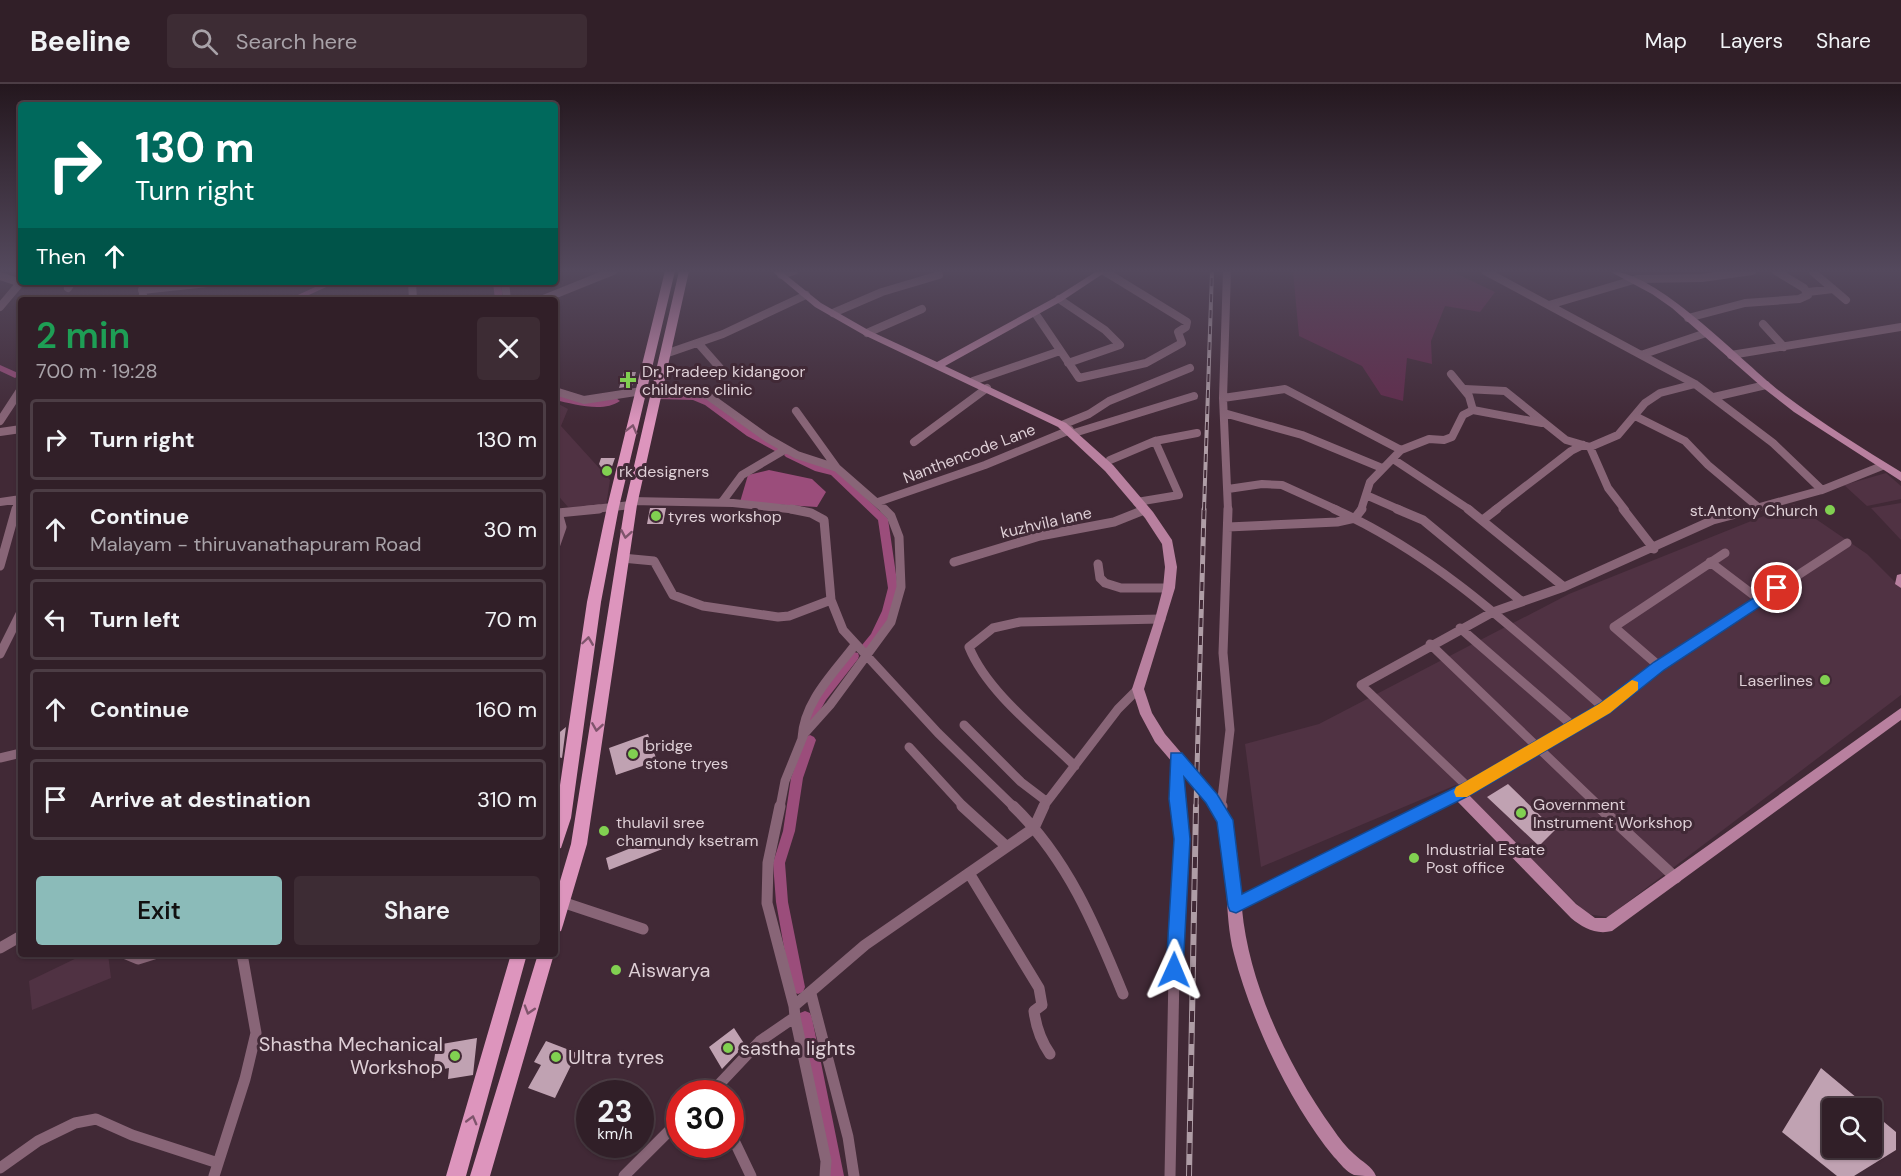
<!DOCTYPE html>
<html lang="en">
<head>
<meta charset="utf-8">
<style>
  :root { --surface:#311f28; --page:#3d2c34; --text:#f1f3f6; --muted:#a8a2a8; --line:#4c3d45; --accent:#8bbbb9 }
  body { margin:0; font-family:"DM Sans",sans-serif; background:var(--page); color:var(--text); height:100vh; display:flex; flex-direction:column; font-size:22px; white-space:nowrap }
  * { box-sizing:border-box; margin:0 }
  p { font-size:20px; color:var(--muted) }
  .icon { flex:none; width:33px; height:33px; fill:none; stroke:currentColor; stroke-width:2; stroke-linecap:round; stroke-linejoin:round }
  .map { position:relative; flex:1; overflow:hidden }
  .side { position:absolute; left:18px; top:213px; width:540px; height:660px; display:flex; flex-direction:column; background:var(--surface); border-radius:6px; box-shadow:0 2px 4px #0004,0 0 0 2px var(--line) }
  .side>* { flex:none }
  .guide { position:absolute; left:18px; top:18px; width:540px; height:183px; border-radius:6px; box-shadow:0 2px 4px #0004,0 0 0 2px var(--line); background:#00695c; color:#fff; overflow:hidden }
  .buttons { position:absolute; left:1822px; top:1014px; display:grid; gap:12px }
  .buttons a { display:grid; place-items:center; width:60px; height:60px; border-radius:6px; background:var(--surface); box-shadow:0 2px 4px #0004,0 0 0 2px var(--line); font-size:30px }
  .speed { position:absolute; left:576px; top:996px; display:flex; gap:12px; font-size:30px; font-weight:700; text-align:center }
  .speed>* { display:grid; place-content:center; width:78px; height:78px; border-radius:50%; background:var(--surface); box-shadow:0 2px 4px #0004,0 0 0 2px var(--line); line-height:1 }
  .speed small { font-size:15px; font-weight:400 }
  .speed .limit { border:9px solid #d22; background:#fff; color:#111 }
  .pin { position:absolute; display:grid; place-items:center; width:51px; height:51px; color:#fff; margin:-26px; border:3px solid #fff; border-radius:50%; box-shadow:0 2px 6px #0007 }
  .me { position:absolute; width:66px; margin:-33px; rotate:1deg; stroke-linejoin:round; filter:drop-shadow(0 0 4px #0008) }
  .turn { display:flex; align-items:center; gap:21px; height:126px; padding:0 18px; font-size:27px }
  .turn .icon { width:78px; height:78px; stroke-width:2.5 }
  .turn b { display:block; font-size:42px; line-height:51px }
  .then { display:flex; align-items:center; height:57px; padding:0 18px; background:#0003; gap:12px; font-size:22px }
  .round { display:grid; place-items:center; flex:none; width:63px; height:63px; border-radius:6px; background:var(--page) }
  .summary { display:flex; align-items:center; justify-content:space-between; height:102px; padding:0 18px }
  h1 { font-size:36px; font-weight:600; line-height:45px; color:#1e9e55 }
  .action { display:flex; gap:12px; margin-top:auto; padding:12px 18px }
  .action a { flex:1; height:69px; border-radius:6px; background:var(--accent); color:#111; font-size:24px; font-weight:600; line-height:69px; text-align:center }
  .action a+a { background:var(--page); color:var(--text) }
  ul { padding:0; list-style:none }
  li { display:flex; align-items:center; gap:18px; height:81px; margin:0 12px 9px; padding:0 6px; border:3px solid var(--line); border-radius:6px }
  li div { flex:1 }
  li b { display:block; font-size:22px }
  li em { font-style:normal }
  header { display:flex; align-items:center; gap:36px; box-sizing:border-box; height:84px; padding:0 30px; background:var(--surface); border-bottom:2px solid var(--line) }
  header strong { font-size:28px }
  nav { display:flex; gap:33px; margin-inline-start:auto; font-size:21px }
  .search { width:420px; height:54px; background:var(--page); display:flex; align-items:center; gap:15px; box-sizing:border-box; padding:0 21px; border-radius:6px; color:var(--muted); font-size:22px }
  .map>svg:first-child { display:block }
  .built { fill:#503243 }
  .green { fill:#622b4c }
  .water { fill:#9b4d7b }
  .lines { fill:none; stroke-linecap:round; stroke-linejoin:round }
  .canal { fill:#9b4d7b; fill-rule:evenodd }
  .building { fill:#c0a2b2 }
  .street-far2 { stroke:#886577; stroke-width:8 }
  .street-far1 { stroke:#886577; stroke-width:9 }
  .street { stroke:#886577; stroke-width:11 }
  .secondary { fill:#b8809f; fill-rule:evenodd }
  .primary { fill:#dd95bd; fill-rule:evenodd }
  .rail-far2-casing { stroke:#af9da6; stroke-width:4 }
  .rail-far1-casing { stroke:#af9da6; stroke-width:5 }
  .rail-casing { stroke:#af9da6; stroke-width:6 }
  .rail-far2 { stroke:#412936; stroke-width:2; stroke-dasharray:8; stroke-linecap:butt }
  .rail-far1 { stroke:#412936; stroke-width:3; stroke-dasharray:9; stroke-linecap:butt }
  .rail { stroke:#412936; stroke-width:4; stroke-dasharray:11; stroke-linecap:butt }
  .secondary-bridge { stroke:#b8809f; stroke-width:12 }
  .oneway { stroke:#7f546c }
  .route { fill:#1a73e8; stroke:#114b97; stroke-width:1.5 }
  .slow { fill:#f59e0b }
  .poi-dot { fill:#81d051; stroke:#412936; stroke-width:2 }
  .labels { text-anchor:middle; stroke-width:6; stroke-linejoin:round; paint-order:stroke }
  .poi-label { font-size:16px; fill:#decfd6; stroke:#412936; text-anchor:start }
  .street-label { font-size:16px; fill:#decfd6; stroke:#412936 }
  .near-poi-label { font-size:20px; fill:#decfd6; stroke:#412936; text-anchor:start }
</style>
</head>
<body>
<header>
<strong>Beeline</strong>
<div class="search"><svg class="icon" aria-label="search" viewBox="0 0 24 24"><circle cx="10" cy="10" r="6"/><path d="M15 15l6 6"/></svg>Search here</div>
<nav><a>Map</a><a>Layers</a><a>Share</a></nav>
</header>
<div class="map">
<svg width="1901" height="1092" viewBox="0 0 1901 1092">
  <rect width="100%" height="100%" fill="#412936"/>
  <path class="built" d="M555,318L568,325L561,342L610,396L606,422L568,423L555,408Z
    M1886,389L1901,402V415L1867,422L1844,401Z
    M1901,419V456L1871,424Z
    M1794,420L1867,470L1901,504V611L1608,833L1587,830L1456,701L1261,783L1245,660L1319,640L1569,510Z
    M85,870H108L111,894L32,926L29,897Z"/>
  <path class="green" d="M1293,187H1451L1495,208L1480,228L1445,222L1431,257L1432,280L1407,274L1403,317L1381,311L1362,282L1299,252Z"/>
  <path class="water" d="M769,386L812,395L826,408L817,423L740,418L748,391Z"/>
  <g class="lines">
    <path class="canal" d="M326,198H337L298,216H287Z
      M493,198H501L503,216H495Z
      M0,281L18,289L19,291L15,294L0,287Z
      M555,310L590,318L616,314L620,317C603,329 574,320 555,316Z
      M660,310H694L711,317L753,348L783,365L781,367H775L747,352L705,321L693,316L657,315L656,313Z
      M789,368L820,382L837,386L888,435L898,504L892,527L879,556L871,564H863L862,561L871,550L882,527L888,504L878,436L831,391L815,387L786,373L784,371L786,369Z
      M854,568L858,569L859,572L858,575L826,616L812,641L808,643L804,641L802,638L818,610L850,569Z
      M810,651L814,653L816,656L803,694L795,747L785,779L788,818L805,903L803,908L798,910L793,908L791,903L776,818L773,779L783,747L791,694L804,656L806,653Z
      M805,927L810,929L812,934L844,1092H830L798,934L800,929Z"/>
  </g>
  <path class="building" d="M624,288H636L632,302L619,304Z
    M601,374H615L608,394L599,380Z
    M650,424H666L663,440H647Z
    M566,643L562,674L555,672V652Z
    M648,650L657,677L616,691L609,664Z
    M1508,700L1555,746L1539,762L1487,713Z
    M661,752L665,764L609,786L606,774Z
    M734,944L745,961L722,985L709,963Z
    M477,954L473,991L448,995L449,984L433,987L436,961Z
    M546,957L577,969L555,1014L528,1004L541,981L534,978Z
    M1821,984L1869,1024H1833V1064H1872V1028L1896,1048V1066L1854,1092H1837L1782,1048Z"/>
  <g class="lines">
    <path class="street-far2" d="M1227,187L1223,314L1228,426
      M1485,187L1695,300L1773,359L1822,406
      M1813,188L1846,216
      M781,191L794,187
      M0,192L18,198
      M412,198L413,216
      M505,198L507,216
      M68,204L72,198
      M142,206L217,198
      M1808,208L1833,205
      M1059,215L1105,246L1120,261L1068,279
      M142,216L145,198
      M541,216L613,187
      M1549,221L1637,195L1702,194L1752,187
      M0,223L21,198
      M833,229L882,208L939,191
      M1035,229L1079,294L1146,279L1182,259L1178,248L1186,243L1187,238L1104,187
      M1688,234L1745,219L1799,215L1808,211L1804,204L1776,187
      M1763,240L1784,263
      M867,249L922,225
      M698,259L720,284
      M665,270L723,250L806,211
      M1641,271L1706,249
      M1731,271L1901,243
      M973,297L1060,267
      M1465,305L1505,307L1566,356L1590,363L1618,351L1645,319L1660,309L1695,300
      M555,307L584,316L642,307
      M657,311L679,308L707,311L767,354L797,371L837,384L885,426
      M1714,313L1766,301
      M1223,314L1285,305L1401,366
      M1473,326L1542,339
      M796,327L837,384
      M1224,329L1302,351L1382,384
      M1635,332L1685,357L1708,381L1758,423
      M0,337L21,305
      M1062,341L1089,330L1109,317L1190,284
      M0,348L21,345
      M1074,349L1194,312
      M914,358L987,304
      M1590,363L1608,404L1625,426
      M1393,375L1470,426
      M1110,376L1155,357L1197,349
      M1228,405L1262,400L1282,401L1337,426
      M1366,411L1400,426
      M631,417L733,419L798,426
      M0,418L21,415
      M722,418L742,391L786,365
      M878,418L985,381L1070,346
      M1137,418L1179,411L1155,357
      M16,426L19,415
      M585,426L631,421
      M1361,426L1370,398L1401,366L1429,355L1444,356L1452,353L1463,331L1473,326L1469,312L1451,290
      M1495,426L1571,367L1583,361
      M1749,426L1822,406L1882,382"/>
    <path class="street-far1" d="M791,425L811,429L824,436L831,516L843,546L938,649L1014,723
      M1334,425C1437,471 1519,550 1604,624
      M1397,425L1423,436L1521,517
      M1468,425L1564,503
      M1623,425L1654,465
      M1484,435L1497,425
      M1228,443L1337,438L1355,434L1362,425
      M555,463L562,443L558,429L599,425
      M622,474L654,477L673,511L703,522L778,533L789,532L831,516
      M954,478L1040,452L1114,438L1144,426
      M1710,478L1760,516
      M1098,480L1100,494L1105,499L1121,504H1169
      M0,482L16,425
      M21,511V516
      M1460,544L1573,642
      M1430,560L1600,723
      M0,570L21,528
      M1659,582L1614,543L1725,469
      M964,641L1021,698L1046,717
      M802,654C804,617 834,589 855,561
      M909,663L964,723
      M1177,673L1175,683L1179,723
      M0,674L21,669
      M1075,682C1040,648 987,608 969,563L993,544L1020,538L1161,535
      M1469,704L1361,601L1493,528L1564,503L1713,436L1755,425
      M1466,706L1604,624L1659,582L1847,459
      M780,723L785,697L804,650L830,621L891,538L901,503L899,453L891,432L884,425
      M1043,723L1118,625L1138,605
      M1221,723L1230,646L1223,569L1228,425"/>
    <path class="street" d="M780,722L768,779L767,819L794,922
      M962,722L1006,762
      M1013,722C1067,774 1095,841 1123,910
      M1598,722L1676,794
      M1221,727L1222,722
      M969,789L1039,904L1042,921L1034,927C1036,943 1041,957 1050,970
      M562,818L643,845
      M0,864L21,852
      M126,870L138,875L154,870
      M811,910L848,1053L854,1092
      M795,933L826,1077L825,1092
      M710,1010L760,957L795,933L794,922L865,861L1034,744L1044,722
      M730,1048L751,1092
      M0,1084L38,1057L75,1039L96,1035L132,1051L218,1079
      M214,1092L245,995L256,949L242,870
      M624,1092L680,1036
      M1170,1092L1175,840L1182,755L1179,722"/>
    <path class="secondary" d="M772,187H781L821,219L870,247L937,278L1056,213L1097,187H1107L1062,217L945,282L1066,339L1113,381L1153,428L1172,456L1177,483L1175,504L1144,605L1152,629L1165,650L1183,671L1185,675L1183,679L1178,681L1173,679L1155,658L1140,630L1132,605L1155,535L1163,504L1165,483L1162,460L1145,434L1105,387L1058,343L864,251L815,223Z
      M1609,187C1659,187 1744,281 1786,312C1823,340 1862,364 1901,388V397L1794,328L1762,303L1672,224L1652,210Z
      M1901,490V504L1895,500L1897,491Z
      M1901,624V636L1612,847C1596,851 1583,844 1571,834L1457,717L1242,825C1249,901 1289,984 1333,1045C1339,1054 1346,1063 1354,1070C1362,1078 1372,1082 1376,1092C1370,1092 1360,1092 1354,1091C1346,1088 1340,1079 1334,1073C1290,1020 1251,936 1234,870C1223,827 1230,782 1218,739C1216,730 1209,723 1205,715L1207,711L1212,709C1237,718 1239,788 1241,811L1459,704L1464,706L1576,820L1595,834H1606Z"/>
    <path class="primary" d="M665,187H675L619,423L601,518L571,734L561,764L555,766V735L587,518L607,423Z
      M679,187H689L637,421L587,760L563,841L561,847L555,849V814L571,760L625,421Z
      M511,870H527L466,1092H446Z
      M538,870H554L490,1092H470Z"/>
    <g class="rail-far2-casing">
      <path id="rail-far2" d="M1204,426L1212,187"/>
    </g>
    <g class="rail-far1-casing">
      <path id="rail-far1" d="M1196,723L1204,425"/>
    </g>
    <g class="rail-casing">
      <path id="rail" d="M1189,1092L1196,722"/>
    </g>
    <use href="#rail-far2" class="rail-far2"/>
    <use href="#rail-far1" class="rail-far1"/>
    <use href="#rail" class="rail"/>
    <path class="secondary-bridge" d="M1178,675L1212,715"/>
  </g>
  <defs><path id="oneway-chevron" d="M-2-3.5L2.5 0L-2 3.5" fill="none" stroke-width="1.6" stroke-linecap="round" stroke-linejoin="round" transform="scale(1.5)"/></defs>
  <g class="oneway">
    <use href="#oneway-chevron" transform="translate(632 345) rotate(-76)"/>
    <use href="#oneway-chevron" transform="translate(626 450) rotate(100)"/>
    <use href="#oneway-chevron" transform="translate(588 557) rotate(-82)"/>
    <use href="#oneway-chevron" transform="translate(597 643) rotate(99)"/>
    <use href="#oneway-chevron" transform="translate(529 926) rotate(107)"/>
    <use href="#oneway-chevron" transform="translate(472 1036) rotate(-75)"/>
  </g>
  <linearGradient id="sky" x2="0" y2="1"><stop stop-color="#24171e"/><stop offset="0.55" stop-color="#54495d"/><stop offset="1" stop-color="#54495d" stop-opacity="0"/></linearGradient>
  <rect width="1901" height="340" fill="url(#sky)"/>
  <path class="route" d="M1777,499L1784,504L1782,508L1664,586L1610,629L1474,709L1236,829L1230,827L1228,822L1217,738L1206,719L1184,693L1190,755L1183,886L1180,892L1174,894L1168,892L1166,886L1174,755L1169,715L1171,669H1182L1217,710L1233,736L1242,810L1464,699L1599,620L1654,578Z"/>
  <path class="slow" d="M1632,596L1638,598V606L1610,629L1467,713H1456L1454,708L1456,703L1599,620Z"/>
  <g class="poi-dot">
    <path d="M625 287h6v6h6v6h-6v6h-6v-6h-6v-6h6z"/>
    <circle cx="607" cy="387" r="6"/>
    <circle cx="1830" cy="426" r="6"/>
    <circle cx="656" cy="432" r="6"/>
    <circle cx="1825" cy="596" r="6"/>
    <circle cx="633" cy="670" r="6"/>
    <circle cx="1521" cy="729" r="6"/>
    <circle cx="604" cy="747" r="6"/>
    <circle cx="1414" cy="774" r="6"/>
    <circle cx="616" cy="886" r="6"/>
    <circle cx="728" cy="964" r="6"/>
    <circle cx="455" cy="972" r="6"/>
    <circle cx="556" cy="973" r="6"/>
  </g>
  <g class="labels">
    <g class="poi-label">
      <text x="642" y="293">Dr. Pradeep kidangoor<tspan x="642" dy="18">childrens clinic</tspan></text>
      <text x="619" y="393">rk designers</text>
      <text x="1818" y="432" text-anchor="end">st.Antony Church</text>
      <text x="668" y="438">tyres workshop</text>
      <text x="1813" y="602" text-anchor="end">Laserlines</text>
      <text x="645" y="667">bridge<tspan x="645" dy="18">stone tryes</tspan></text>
      <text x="1533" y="726">Government<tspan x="1533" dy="18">Instrument Workshop</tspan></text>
      <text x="616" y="744">thulavil sree<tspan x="616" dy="18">chamundy ksetram</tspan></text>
      <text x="1426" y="771">Industrial Estate<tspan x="1426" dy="18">Post office</tspan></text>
    </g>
    <g class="street-label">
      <text transform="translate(969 369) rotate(-21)" y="6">Nanthencode Lane</text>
      <text transform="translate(1046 438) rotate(-13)" y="6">kuzhvila lane</text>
    </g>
    <g class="near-poi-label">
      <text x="628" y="893">Aiswarya</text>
      <text x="443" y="967" text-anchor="end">Shastha Mechanical<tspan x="443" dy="23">Workshop</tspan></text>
      <text x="740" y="971">sastha lights</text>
      <text x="568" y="980">Ultra tyres</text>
    </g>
  </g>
</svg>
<div class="buttons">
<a><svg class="icon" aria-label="search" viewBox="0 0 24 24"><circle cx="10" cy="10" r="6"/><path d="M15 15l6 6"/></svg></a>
</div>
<div class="speed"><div>23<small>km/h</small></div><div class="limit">30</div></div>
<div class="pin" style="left:1777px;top:504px;background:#d93025"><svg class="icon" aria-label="arrive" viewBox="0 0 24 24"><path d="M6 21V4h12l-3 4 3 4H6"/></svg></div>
<svg class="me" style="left:1174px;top:886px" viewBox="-20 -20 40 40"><path d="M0-17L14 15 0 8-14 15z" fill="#1a73e8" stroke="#fff" stroke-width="4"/></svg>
<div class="guide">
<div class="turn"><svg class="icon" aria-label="right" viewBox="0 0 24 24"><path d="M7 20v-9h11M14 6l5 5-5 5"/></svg><div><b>130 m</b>Turn right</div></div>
<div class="then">Then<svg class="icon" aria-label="ahead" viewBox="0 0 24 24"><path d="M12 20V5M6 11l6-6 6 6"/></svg></div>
</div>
<section class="side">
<div class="summary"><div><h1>2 min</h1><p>700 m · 19:28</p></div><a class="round"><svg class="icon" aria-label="close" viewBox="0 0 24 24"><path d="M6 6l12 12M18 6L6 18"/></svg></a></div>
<ul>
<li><svg class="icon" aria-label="right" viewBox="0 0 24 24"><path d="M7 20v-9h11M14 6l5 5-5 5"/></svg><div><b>Turn right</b></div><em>130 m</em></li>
<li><svg class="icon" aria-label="ahead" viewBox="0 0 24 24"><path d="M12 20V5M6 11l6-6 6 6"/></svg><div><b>Continue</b><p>Malayam - thiruvanathapuram Road</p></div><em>30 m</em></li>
<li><svg class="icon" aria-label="left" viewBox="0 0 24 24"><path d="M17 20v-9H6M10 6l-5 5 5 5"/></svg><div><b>Turn left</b></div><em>70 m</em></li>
<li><svg class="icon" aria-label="ahead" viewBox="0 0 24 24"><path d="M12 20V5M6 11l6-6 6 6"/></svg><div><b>Continue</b></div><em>160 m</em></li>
<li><svg class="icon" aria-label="arrive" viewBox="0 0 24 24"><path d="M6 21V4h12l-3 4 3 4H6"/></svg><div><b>Arrive at destination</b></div><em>310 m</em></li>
</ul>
<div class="action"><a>Exit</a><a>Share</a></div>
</section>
</div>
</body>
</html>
